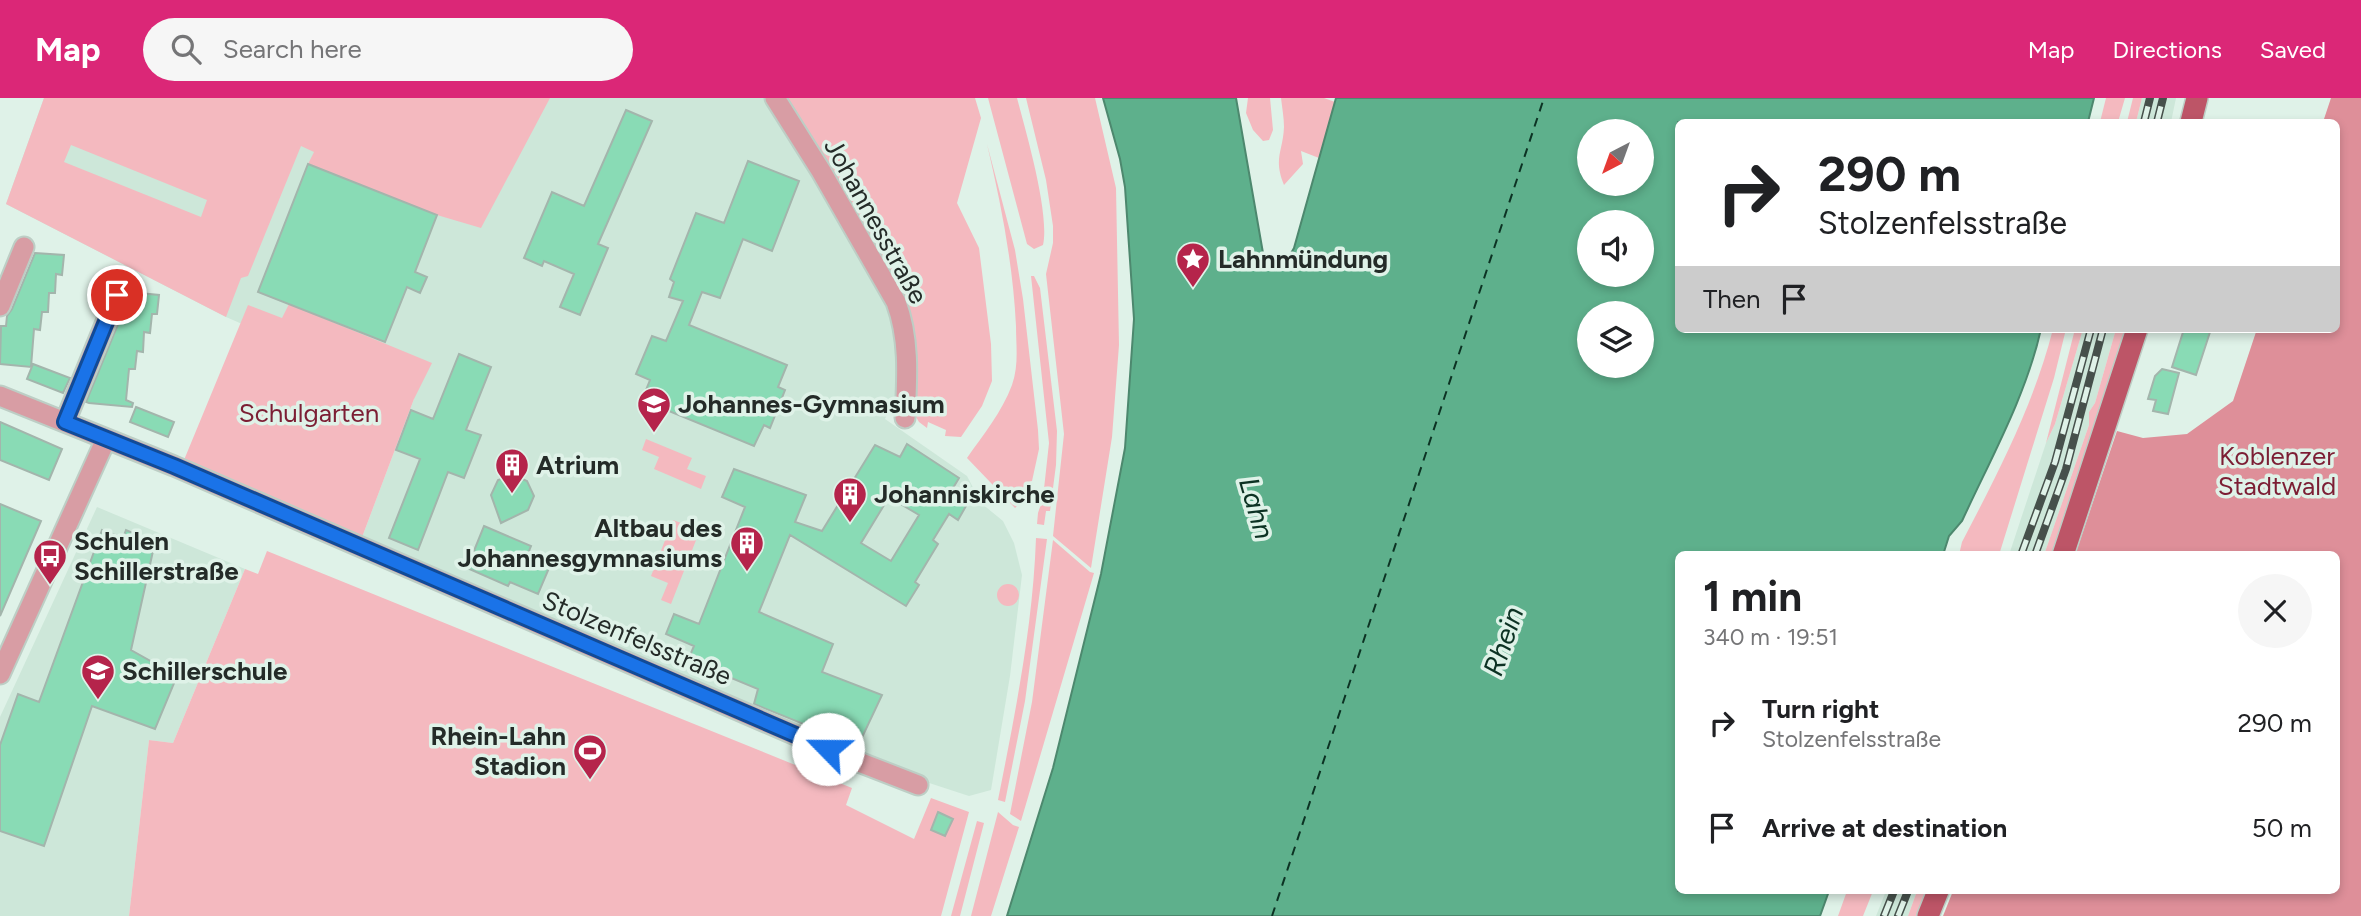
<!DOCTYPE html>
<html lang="en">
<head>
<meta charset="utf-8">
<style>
  :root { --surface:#fff; --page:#f6f6f6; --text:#202124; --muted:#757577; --accent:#db2777 }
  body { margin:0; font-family:Figtree,sans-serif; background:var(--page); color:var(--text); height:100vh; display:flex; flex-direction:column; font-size:26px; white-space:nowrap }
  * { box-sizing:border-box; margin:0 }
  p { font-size:23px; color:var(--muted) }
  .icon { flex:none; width:38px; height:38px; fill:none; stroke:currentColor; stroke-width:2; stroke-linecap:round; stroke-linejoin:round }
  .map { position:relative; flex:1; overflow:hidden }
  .sheet { position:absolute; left:1675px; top:453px; width:665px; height:343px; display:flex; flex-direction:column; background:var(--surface); border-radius:10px; box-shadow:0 4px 10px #0003 }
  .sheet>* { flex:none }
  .hud { position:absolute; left:1675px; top:21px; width:665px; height:214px; border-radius:10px; box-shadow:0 4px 10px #0003; background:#fff; color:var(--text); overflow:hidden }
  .needle { width:46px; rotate:221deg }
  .buttons { position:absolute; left:1577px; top:21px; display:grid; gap:14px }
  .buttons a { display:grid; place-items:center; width:77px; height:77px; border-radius:50%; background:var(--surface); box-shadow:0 4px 10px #0003; font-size:35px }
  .pin { position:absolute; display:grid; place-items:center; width:60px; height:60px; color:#fff; margin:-30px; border:4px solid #fff; border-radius:50%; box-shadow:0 2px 7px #0007 }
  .me { position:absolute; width:77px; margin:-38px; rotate:293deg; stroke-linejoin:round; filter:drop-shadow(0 0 5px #0008) }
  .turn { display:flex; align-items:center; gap:24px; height:147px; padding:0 28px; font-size:32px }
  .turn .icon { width:91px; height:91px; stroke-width:2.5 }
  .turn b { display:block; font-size:49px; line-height:60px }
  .then { display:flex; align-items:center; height:66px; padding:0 28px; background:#0003; gap:14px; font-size:26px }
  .round { display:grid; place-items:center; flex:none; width:74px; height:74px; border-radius:37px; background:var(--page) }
  .summary { display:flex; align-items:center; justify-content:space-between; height:119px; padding:0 28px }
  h1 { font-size:42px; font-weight:700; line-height:52px }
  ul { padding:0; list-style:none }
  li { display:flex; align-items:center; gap:21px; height:105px; padding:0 28px }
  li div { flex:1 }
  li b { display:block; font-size:26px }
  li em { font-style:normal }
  header { display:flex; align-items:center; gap:42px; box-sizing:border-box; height:98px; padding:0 35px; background:var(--accent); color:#fff }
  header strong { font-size:33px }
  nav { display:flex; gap:38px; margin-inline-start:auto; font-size:24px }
  .search { width:490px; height:63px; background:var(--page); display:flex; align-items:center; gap:18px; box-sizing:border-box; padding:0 24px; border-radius:38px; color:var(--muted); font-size:26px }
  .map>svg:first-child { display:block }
  .built { fill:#cde7d9 }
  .green { fill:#f4b9bf; fill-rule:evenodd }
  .forest { fill:#de8f99 }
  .water { fill:#5eb08c; stroke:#4d886e; stroke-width:2; fill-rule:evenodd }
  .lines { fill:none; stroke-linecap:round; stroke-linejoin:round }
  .ferry { stroke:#0c3223; stroke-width:2; stroke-dasharray:9 7; stroke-linecap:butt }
  .building { fill:#89dbb5; stroke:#a3b5ac; stroke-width:2; fill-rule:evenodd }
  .street-casing { stroke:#bdcec5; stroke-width:23 }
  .primary-casing { stroke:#bdcec5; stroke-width:24 }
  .street { stroke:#d89da4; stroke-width:19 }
  .primary { stroke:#bd5567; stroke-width:21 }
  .rail-casing { stroke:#46504b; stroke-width:8 }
  .rail { stroke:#dff2e8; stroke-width:5; stroke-dasharray:16; stroke-linecap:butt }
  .route-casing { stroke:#114b97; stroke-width:18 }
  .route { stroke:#1a73e8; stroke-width:12 }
  .labels { text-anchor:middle; stroke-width:7; stroke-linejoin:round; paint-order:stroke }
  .street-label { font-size:26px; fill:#242b28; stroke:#dff2e8 }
  .poi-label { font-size:26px; font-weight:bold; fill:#242b28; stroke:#dff2e8; text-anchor:start }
  .park-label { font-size:26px; fill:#7c1e34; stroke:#dff2e8 }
  .water-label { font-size:28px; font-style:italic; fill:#0c3223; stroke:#dff2e8 }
</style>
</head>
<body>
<header>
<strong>Map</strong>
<div class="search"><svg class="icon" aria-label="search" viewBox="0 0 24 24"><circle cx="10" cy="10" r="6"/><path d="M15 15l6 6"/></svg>Search here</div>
<nav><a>Map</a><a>Directions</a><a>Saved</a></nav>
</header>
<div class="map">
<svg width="2361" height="818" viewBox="0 0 2361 818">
  <rect width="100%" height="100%" fill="#dff2e8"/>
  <path class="built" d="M44,0H766L815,78L891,214L899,252L898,292L885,321L967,378L981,405L1003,423L1014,445L1022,477L1010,578L991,692L969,698L920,682L361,442L414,301L226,219L6,106Z
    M2142,0H2176L2171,24H2136Z
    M2083,231H2116L2095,305L2089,314V327L2044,457H2009L2046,345L2055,326Z
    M97,409L245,471L173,645L149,642L129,818H0V619Z
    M1886,793H1917L1908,818H1876Z"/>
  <path class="green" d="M44,0H550L481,130L437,117L308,66L314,54L301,48L248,178L241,180L226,219L6,106ZM71,47L207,102L201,119L64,64Z
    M785,0H975L981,20L957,105L979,150L991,246L992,283L982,308L961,339L945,338L946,332L928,324L927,330L919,324L913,314L912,250Z
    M988,0H1017C1026,34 1050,116 1043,147L1034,151L1027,146Z
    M1026,0H1095L1116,90L1119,247L1112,339L1091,470L1053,438L1064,336L1046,176L1053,145V128L1046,82Z
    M1248,0H1270L1273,32L1269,42L1263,43L1253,32L1246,15Z
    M1281,0H1324L1335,4L1319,60L1301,53L1303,66L1284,87C1273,60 1283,54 1284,29C1284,20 1282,9 1281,0Z
    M2106,0H2125L2118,24H2100Z
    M2133,0H2142L2136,24H2127Z
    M987,46L1015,152L1023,201L1038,332L1039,351L1032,383L1026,385L1023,390L1024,402L1015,410L967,360C983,337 1002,314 1012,287C1019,267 1016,248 1016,228C1013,166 1001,106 987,46Z
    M1031,178H1034L1040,190L1057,333L1056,367L1050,413H1046L1044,427L1037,426L1038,415L1043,400L1049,345Z
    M289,206L432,265L414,301L361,442L184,362L248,207L282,220Z
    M2053,231H2066L2054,280L1999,457H1959L1962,444C1998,375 2034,306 2053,231Z
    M2075,231H2083L2055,326L2046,345Z
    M2116,231H2127L2055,457H2044L2089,327V314L2095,305Z
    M646,341L692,360L687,371L706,378L701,391L654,371L659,359L642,352Z
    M673,422L700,432L671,506L661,502L668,485L651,478Z
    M1036,440L1047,441L1025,603L1005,704L998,702C1015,616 1033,528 1036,440Z
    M1053,442L1090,474L1094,475L1021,723L1010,716L1032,604Z
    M267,453L852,690L846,707L914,741L931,700L969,714L941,818H129L149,642L173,645L245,471L258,476Z
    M997 497a11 11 0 1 1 22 0a11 11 0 1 1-22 0Z
    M998,714L1013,727L1019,729L991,818H971Z
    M977,723L984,725L960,818H951Z
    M1847,793H1873L1863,818H1838Z
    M1917,793H1927L1917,818H1908Z"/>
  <path class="forest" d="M2331,0H2361V818H1943L1953,793H2336V457H2075L2117,333L2143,340L2187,336L2233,303L2257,231H2336V24H2323Z"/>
  <path class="water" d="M1103,0H1236L1263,155C1269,163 1276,167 1286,164L1294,150L1336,0H2094L2088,24H1678V231H2041C2026,298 1991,360 1962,423L1949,438L1943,457H1678V793H1829L1820,818H1007L1053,670L1101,476L1125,350L1134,221L1125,89L1120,61ZM1589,33H1642V86H1589ZM1589,124H1642V177H1589ZM1589,215H1642V268H1589Z"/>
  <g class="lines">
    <path class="ferry" d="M1272,818L1544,0"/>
  </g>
  <path class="building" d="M626,12L652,23L598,146L608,150L580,217L560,209L574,176L544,163L542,168L524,160L552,94L584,108Z
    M748,63L799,83L772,153L743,141L720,200L702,194L689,227L787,267L778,289L785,292L770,330L764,327L754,348L642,302L650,282L636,276L652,238L666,243L683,203L669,199L674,184L670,181L696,115L724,125Z
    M308,66L437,117L415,174L427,179L420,195L407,189L385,244L258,194Z
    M35,155L64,157L62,177L56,176L55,195H49L48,214H42L40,232L34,231L31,269L0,266L1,228H6L7,218L12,211Z
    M129,194L159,197L157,216H152L150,235L144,234L143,254L137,253L135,271H129L126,302L133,305L132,309L89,305L86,304L128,202Z
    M2184,231H2211L2196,277L2172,269Z
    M459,256L491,269L466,332L481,337L464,380L448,374L418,452L389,440L420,361L396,352L411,312L433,321Z
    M33,266L70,280L63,295L27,281Z
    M2162,271L2179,275L2168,316L2153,313L2156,302L2148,301L2155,278Z
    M136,309L174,324L168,339L130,324Z
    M0,324L62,351L49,382L0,362Z
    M907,346L959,380L953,390L970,401L958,422L949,416L933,442L938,446L915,484L919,487L906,508L790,437L759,514L833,546L822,574L882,597L858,648L754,606L758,591L688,562L694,548L666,536L674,516L699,526L745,409L722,399L734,371L806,397L795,424L822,433L875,347L900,359ZM889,399L919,417L891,463L861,445Z
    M513,377L527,383L534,398L528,412L501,425L491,397L498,382Z
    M0,406L41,423L0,518Z
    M484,428L531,448L529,453L552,463L538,496L510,484L508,488L467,470Z
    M102,432L123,440L126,432L155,444L131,552L177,578L155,631L92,608L44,748L0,733V647L18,596L39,604Z
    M938,714L953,721L945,738L931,732Z"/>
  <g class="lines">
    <g class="street-casing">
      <path id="street" d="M775,0L821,73L896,204C910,242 907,281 905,320
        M0,208L24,149
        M0,298L174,368L851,661L918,687
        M65,324L117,197
        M0,576L106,341"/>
    </g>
    <g class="primary-casing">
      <path id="primary" d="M2191,24L2197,0
        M2063,457L2137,231
        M1928,818L1938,793"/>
    </g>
    <use href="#street" class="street"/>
    <use href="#primary" class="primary"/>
    <g class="rail-casing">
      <path id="rail" d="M2144,24L2150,0
        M2157,24L2163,0
        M2021,457L2055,364L2091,231
        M2035,457L2066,371L2103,231
        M1884,818L1894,793
        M1898,818L1908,793"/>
    </g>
    <use href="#rail" class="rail"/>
  </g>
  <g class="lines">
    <g class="route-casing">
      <path id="route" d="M117,197L65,324L174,368L828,651"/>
    </g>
    <use href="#route" class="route"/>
  </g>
  <defs>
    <g id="sight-pin" transform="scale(1.75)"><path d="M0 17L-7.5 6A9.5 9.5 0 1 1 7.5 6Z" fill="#b5244b" stroke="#dff2e8"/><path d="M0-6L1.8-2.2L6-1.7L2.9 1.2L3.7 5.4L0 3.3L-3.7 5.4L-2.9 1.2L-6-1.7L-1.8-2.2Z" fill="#fff"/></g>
    <g id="school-pin" transform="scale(1.75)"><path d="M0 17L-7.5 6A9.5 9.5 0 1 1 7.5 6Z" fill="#b5244b" stroke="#dff2e8"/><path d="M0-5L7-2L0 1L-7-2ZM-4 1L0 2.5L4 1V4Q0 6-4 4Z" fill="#fff"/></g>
    <g id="building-pin" transform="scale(1.75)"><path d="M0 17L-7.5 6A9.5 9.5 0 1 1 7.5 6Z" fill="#b5244b" stroke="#dff2e8"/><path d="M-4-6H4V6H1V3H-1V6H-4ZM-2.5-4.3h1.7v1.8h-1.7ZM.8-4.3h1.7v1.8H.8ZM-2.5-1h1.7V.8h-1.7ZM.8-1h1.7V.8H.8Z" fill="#fff"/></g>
    <g id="bus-pin" transform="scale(1.75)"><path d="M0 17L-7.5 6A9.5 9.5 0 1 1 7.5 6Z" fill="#b5244b" stroke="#dff2e8"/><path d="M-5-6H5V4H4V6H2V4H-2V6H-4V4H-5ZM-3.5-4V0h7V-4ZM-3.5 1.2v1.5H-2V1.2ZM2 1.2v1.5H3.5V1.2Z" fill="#fff"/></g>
    <g id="stadium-pin" transform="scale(1.75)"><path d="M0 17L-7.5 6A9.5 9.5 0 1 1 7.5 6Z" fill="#b5244b" stroke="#dff2e8"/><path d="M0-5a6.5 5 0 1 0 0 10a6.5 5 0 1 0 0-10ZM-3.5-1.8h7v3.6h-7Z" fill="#fff"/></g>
  </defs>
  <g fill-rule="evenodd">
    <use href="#sight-pin" x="1193" y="161"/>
    <use href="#school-pin" x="654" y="306"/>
    <use href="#building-pin" x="512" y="367"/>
    <use href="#building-pin" x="850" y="396"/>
    <use href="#building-pin" x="747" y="445"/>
    <use href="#bus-pin" x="50" y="458"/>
    <use href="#school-pin" x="98" y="573"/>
    <use href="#stadium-pin" x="590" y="653"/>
  </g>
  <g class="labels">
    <g class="street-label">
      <text transform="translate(876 123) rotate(61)" y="9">Johannesstraße</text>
      <text transform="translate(637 540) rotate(23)" y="9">Stolzenfelsstraße</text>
    </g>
    <g class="poi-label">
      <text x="1218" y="170">Lahnmündung</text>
      <text x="678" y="315">Johannes-Gymnasium</text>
      <text x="536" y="376">Atrium</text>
      <text x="874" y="405">Johanniskirche</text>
      <text x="722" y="439" text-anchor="end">Altbau des<tspan x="722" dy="30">Johannesgymnasiums</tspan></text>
      <text x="74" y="452">Schulen<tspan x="74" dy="30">Schillerstraße</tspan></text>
      <text x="122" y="582">Schillerschule</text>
      <text x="566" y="647" text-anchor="end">Rhein-Lahn<tspan x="566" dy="30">Stadion</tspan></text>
    </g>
    <g class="park-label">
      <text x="309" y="324">Schulgarten</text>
      <text x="2277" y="367">Koblenzer<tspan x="2277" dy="30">Stadtwald</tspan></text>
    </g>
    <g class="water-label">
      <text transform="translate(1257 410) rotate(74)" y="10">Lahn</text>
      <text transform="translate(1503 543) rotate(-71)" y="10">Rhein</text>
    </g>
  </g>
</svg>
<div class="buttons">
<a><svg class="needle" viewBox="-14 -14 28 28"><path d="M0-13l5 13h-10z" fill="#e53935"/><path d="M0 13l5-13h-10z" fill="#757577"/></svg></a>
<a><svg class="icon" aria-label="sound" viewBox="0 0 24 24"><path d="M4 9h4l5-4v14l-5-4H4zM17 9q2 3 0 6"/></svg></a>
<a><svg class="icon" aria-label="layers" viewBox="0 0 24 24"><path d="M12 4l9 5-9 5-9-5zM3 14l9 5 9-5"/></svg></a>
</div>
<div class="pin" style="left:117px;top:197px;background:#d93025"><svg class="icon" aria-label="arrive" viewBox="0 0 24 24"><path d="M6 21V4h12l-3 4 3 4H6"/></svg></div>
<svg class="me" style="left:828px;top:651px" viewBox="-20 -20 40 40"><circle r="19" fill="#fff"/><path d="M0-13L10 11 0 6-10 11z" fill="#1a73e8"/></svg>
<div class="hud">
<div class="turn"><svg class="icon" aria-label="right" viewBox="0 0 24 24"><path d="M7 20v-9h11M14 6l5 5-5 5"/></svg><div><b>290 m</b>Stolzenfelsstraße</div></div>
<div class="then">Then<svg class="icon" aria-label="arrive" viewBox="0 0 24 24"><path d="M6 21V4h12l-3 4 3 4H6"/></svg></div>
</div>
<section class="sheet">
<div class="summary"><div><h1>1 min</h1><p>340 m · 19:51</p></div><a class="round"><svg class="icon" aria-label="close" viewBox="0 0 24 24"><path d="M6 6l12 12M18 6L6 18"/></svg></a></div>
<ul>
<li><svg class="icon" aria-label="right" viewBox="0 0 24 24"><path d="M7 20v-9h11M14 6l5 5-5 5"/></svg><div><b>Turn right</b><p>Stolzenfelsstraße</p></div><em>290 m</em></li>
<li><svg class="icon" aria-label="arrive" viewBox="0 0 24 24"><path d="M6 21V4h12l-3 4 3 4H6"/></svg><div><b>Arrive at destination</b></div><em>50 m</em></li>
</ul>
</section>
</div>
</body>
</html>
